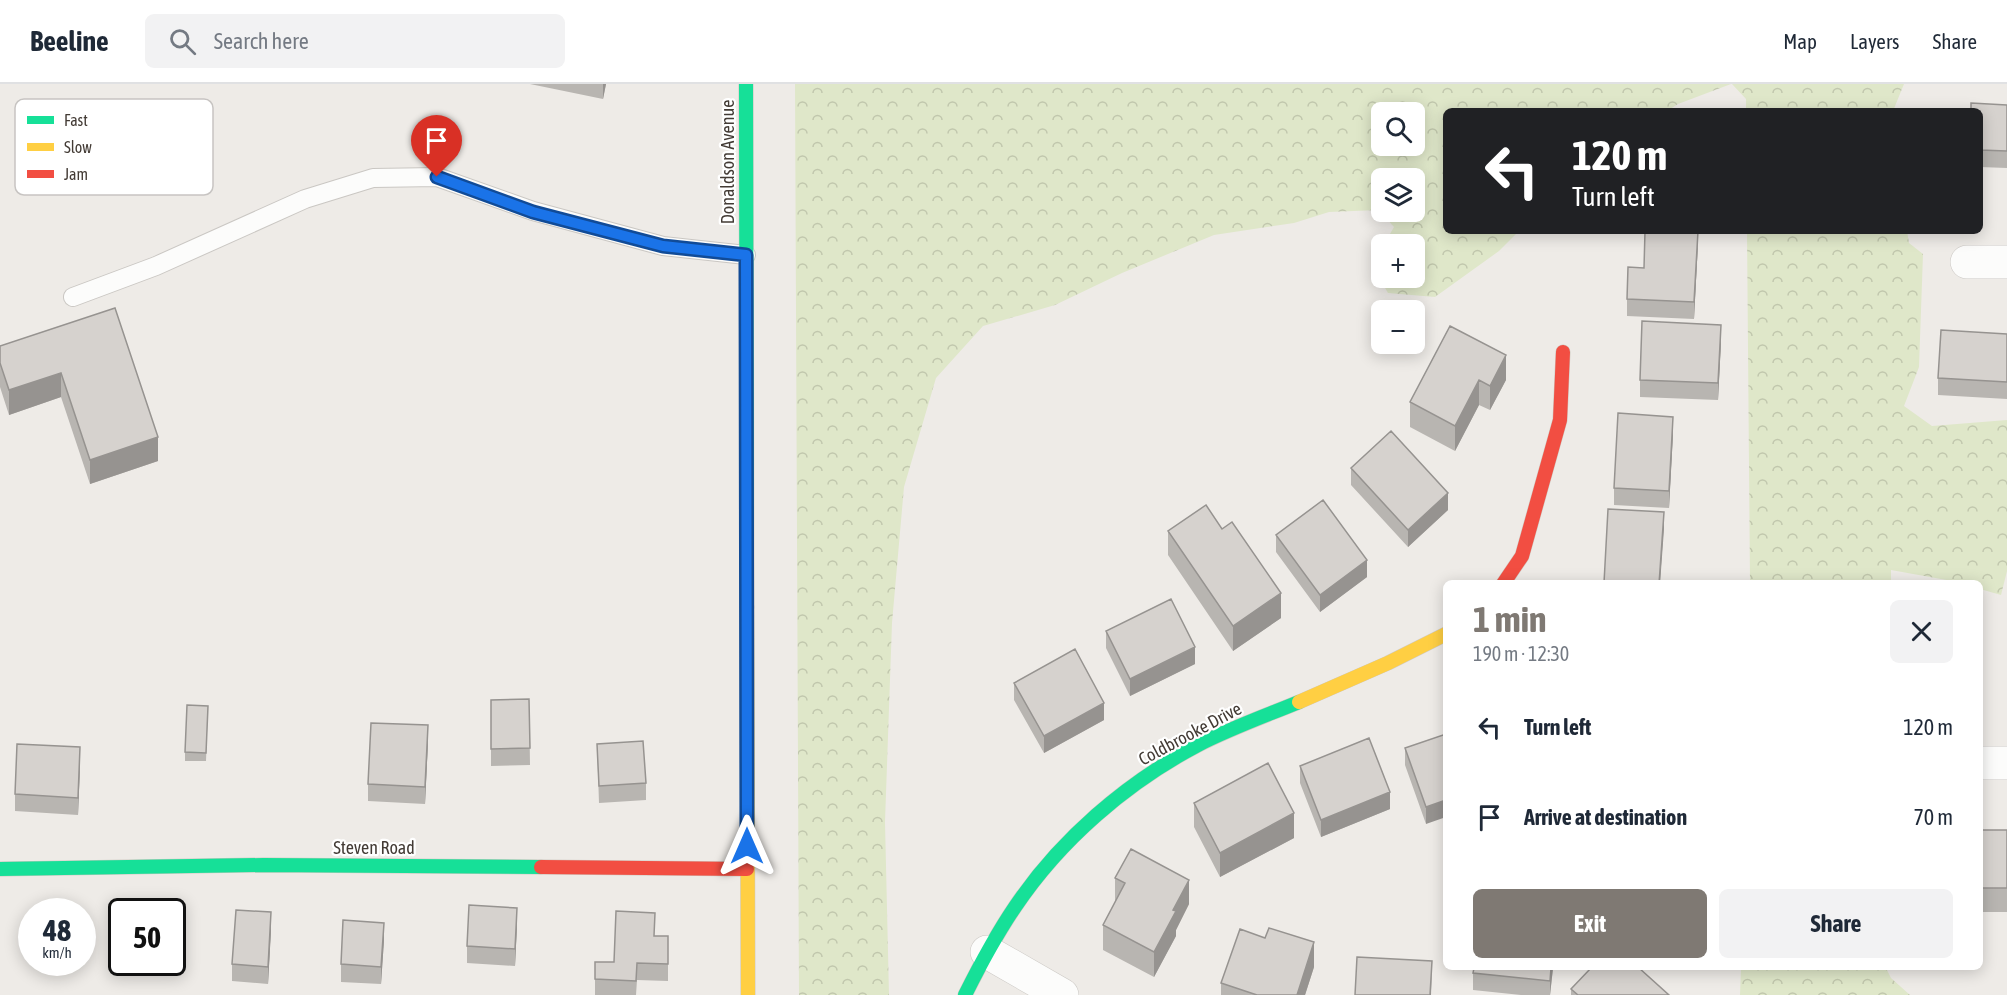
<!DOCTYPE html>
<html lang="en">
<head>
<meta charset="utf-8">
<style>
  :root { --surface:#fff; --page:#f2f2f3; --text:#1f2937; --muted:#747a83; --line:#e0e1e3; --accent:#7f7973 }
  body { margin:0; font-family:"Asap Condensed",sans-serif; background:var(--page); color:var(--text); height:100vh; display:flex; flex-direction:column; font-size:22px; white-space:nowrap }
  * { box-sizing:border-box; margin:0 }
  p { font-size:20px; color:var(--muted) }
  .icon { flex:none; width:33px; height:33px; fill:none; stroke:currentColor; stroke-width:2; stroke-linecap:round; stroke-linejoin:round }
  .map { position:relative; flex:1; overflow:hidden }
  .drawer { position:absolute; left:1443px; top:496px; width:540px; height:390px; display:flex; flex-direction:column; background:var(--surface); border-radius:9px; box-shadow:0 3px 15px #0003 }
  .drawer>* { flex:none }
  .top-card { position:absolute; left:1443px; top:24px; width:540px; height:126px; border-radius:9px; box-shadow:0 3px 15px #0003; background:#202124; color:#fff; overflow:hidden }
  .buttons { position:absolute; left:1371px; top:18px; display:grid; gap:12px }
  .buttons a { display:grid; place-items:center; width:54px; height:54px; border-radius:9px; background:var(--surface); box-shadow:0 3px 15px #0003; font-size:30px }
  .speed { position:absolute; left:18px; top:814px; display:flex; gap:12px; font-size:30px; font-weight:700; text-align:center }
  .speed>* { display:grid; place-content:center; width:78px; height:78px; border-radius:50%; background:var(--surface); box-shadow:0 3px 15px #0003; line-height:1 }
  .speed small { font-size:15px; font-weight:400 }
  .speed .limit { border:3px solid #111; border-radius:9px; background:#fff; color:#111 }
  .pin { position:absolute; display:grid; place-items:center; width:51px; height:51px; color:#fff; margin:-62px -26px; border-radius:50% 50% 50% 0; rotate:-45deg; box-shadow:0 0 6px #0007 }
  .pin .icon { rotate:45deg }
  .me { position:absolute; width:66px; margin:-33px; rotate:0deg; stroke-linejoin:round; filter:drop-shadow(0 0 4px #0008) }
  .turn { display:flex; align-items:center; gap:21px; height:126px; padding:0 30px; font-size:27px }
  .turn .icon { width:78px; height:78px; stroke-width:2.5 }
  .turn b { display:block; font-size:42px; line-height:51px }
  .round { display:grid; place-items:center; flex:none; width:63px; height:63px; border-radius:9px; background:var(--page) }
  .headline { display:flex; align-items:center; justify-content:space-between; height:102px; padding:0 30px }
  h1 { font-size:36px; font-weight:700; line-height:45px; color:var(--accent) }
  .action { display:flex; gap:12px; margin-top:auto; padding:12px 30px }
  .action a { flex:1; height:69px; border-radius:9px; background:var(--accent); color:#fff; font-size:24px; font-weight:700; line-height:69px; text-align:center }
  .action a+a { background:var(--page); color:var(--text) }
  ul { padding:0; list-style:none }
  li { display:flex; align-items:center; gap:18px; height:90px; padding:0 30px }
  li div { flex:1 }
  li b { display:block; font-size:22px }
  li em { font-style:normal }
  header { display:flex; align-items:center; gap:36px; box-sizing:border-box; height:84px; padding:0 30px; background:var(--surface); border-bottom:2px solid var(--line) }
  header strong { font-size:28px }
  nav { display:flex; gap:33px; margin-inline-start:auto; font-size:21px }
  .search { width:420px; height:54px; background:var(--page); display:flex; align-items:center; gap:15px; box-sizing:border-box; padding:0 21px; border-radius:9px; color:var(--muted); font-size:22px }
  .map>svg:first-child { display:block }
  .forest { fill:url(#forest-crowns); fill-rule:evenodd }
  .lines { fill:none; stroke-linecap:round; stroke-linejoin:round }
  .lane-casing { stroke:#cac7c3; stroke-width:20 }
  .street-casing { stroke:#cac7c3; stroke-width:34 }
  .fast-casing { stroke:#cec8c0; stroke-width:15 }
  .slow-casing { stroke:#cec8c0; stroke-width:15 }
  .jam-casing { stroke:#cec8c0; stroke-width:15 }
  .lane { stroke:#fcfcfb; stroke-width:18 }
  .street { stroke:#fcfcfb; stroke-width:33 }
  .fast { stroke:#16e098; stroke-width:14 }
  .slow { stroke:#ffcf43; stroke-width:14 }
  .jam { stroke:#f24e42; stroke-width:14 }
  .wall { fill:#b8b5b1 }
  .shaded-wall { fill:#969390 }
  .building { fill:#d6d2ce; stroke:#969390; stroke-width:1.5 }
  .route-casing { stroke:#114b97; stroke-width:15 }
  .route { stroke:#1a73e8; stroke-width:10 }
  .labels { text-anchor:middle; stroke-width:4.5; stroke-linejoin:round; paint-order:stroke }
  .street-label { font-size:18px; fill:#433b35; stroke:#fff }
  .key { fill:#fff; stroke:#c7c4c2; stroke-width:1.5 }
  .key-label { font-size:16px; fill:#433b35 }
</style>
</head>
<body>
<header>
<strong>Beeline</strong>
<div class="search"><svg class="icon" aria-label="search" viewBox="0 0 24 24"><circle cx="10" cy="10" r="6"/><path d="M15 15l6 6"/></svg>Search here</div>
<nav><a>Map</a><a>Layers</a><a>Share</a></nav>
</header>
<div class="map">
<svg width="2007" height="911" viewBox="0 0 2007 911">
  <defs>
    <pattern id="forest-crowns" width="20" height="18" patternUnits="userSpaceOnUse" patternTransform="scale(1.5)"><rect width="20" height="18" fill="#dfe7c9"/><path d="M2 6a3 3 0 1 1 6 0M12 15a3 3 0 1 1 6 0" fill="none" stroke="#c1c7ad"/></pattern>
  </defs>
  <rect width="100%" height="100%" fill="#eeebe7"/>
  <path class="forest" d="M795,0H1731L1678,20L1667,27H1446V147H1519L1499,167L1435,213L1388,209L1372,182L1381,165L1382,194H1414V160H1384L1394,143L1379,126L1329,128L1294,139L1214,151L1122,189L1055,221L983,242L936,294L904,403L892,539L885,738L889,911H799ZM1382,28H1414V62H1382ZM1382,94H1414V128H1382Z
    M1732,0H1904L1893,27H1746V15Z
    M1747,147H1907L1909,159L1923,170L1919,283L1904,322L1932,342L2007,336V487L2001,511L1980,505V500L1963,499L1891,486V499H1750Z
    M1741,884H1886L1891,894L1910,911H1740Z"/>
  <g class="lines">
    <g class="lane-casing">
      <path id="lane" d="M73,213L156,182L305,115L373,94L437,93L533,127L663,162L746,171"/>
    </g>
    <g class="street-casing">
      <path id="street" d="M1967,178H2007
        M1980,679H2007
        M987,868L1062,911"/>
    </g>
    <g class="fast-casing">
      <path id="fast" d="M746,0L747,523
        M0,785L263,781L541,783
        M965,911C980,881 996,851 1015,823C1060,756 1126,699 1198,661C1231,644 1265,632 1299,618"/>
    </g>
    <g class="slow-casing">
      <path id="slow" d="M747,523L748,911
        M1299,618L1388,579L1446,550"/>
    </g>
    <g class="jam-casing">
      <path id="jam" d="M1503,500L1522,472L1560,336L1563,268
        M541,783L747,785"/>
    </g>
    <use href="#lane" class="lane"/>
    <use href="#street" class="street"/>
    <use href="#fast" class="fast"/>
    <use href="#slow" class="slow"/>
    <use href="#jam" class="jam"/>
  </g>
  <path class="wall" d="M530,0H606L603,15Z
    M2007,21V84L1980,83V27Z
    M1698,159L1694,235L1627,232V215L1644,184Z
    M115,224L158,377L90,400L61,313L9,331L0,303V262Z
    M1450,242L1506,296L1490,326L1479,321L1455,367L1410,343V318Z
    M2007,250V315L1938,311V294Z
    M1721,258L1718,316L1640,313V296Z
    M1673,350L1669,424L1614,421V404Z
    M1351,384L1448,426L1408,463L1351,401Z
    M1168,447L1281,534L1233,567L1168,471Z
    M1276,451L1367,493L1320,528L1276,468Z
    M1106,547L1195,580L1130,612L1106,564Z
    M1014,599L1104,636L1044,669L1014,616Z
    M529,615L530,681L491,682V616Z
    M208,622L206,677H185V668Z
    M1446,650L1426,740L1405,681V664Z
    M428,658L425,720L368,717V700Z
    M597,660L646,699V716L599,719Z
    M80,680L78,731L15,727V710Z
    M1300,682L1390,725L1321,753L1300,699Z
    M1194,719L1294,754L1220,793L1194,743Z
    M1980,746H2007V828H1980Z
    M1115,794L1189,820L1176,846V852L1154,893L1103,866V841L1115,818Z
    M517,841L515,882L467,879V862Z
    M271,846L268,900L232,897V880Z
    M655,852L668,869V897L637,896L636,911H595V878H614Z
    M384,856L381,900L341,898V880Z
    M1314,883L1305,911H1221V899Z
    M1553,884L1550,911H1521L1473,906V889Z
    M1571,905L1669,911H1571Z"/>
  <path class="shaded-wall" d="M603,0H606L603,15Z
    M1698,147V159L1694,235V218Z
    M1721,241V258L1718,316V299Z
    M1506,271V296L1490,326V302Z
    M61,289V313L9,331V306Z
    M1479,296V321L1455,367V342Z
    M1673,333V350L1669,424V407Z
    M158,353V377L90,400V376Z
    M1448,409V426L1408,463V446Z
    M1664,428V445L1660,500H1659Z
    M1367,476V493L1320,528V511Z
    M1281,509V534L1233,567V542Z
    M1195,563V580L1130,612V595Z
    M1104,619V636L1044,669V652Z
    M428,641V658L425,720V703Z
    M80,663V680L78,731V714Z
    M1390,708V725L1321,753V736Z
    M1446,716V733L1426,740V723Z
    M1294,729V754L1220,793V769Z
    M1189,796V820L1176,846V852L1154,893V868L1173,826Z
    M517,824V841L515,882V865Z
    M271,828V846L268,900V883Z
    M384,839V856L381,900V883Z
    M1314,858V883L1305,911H1297Z
    M1432,877L1431,911H1430Z
    M1551,884H1553L1550,911V897Z"/>
  <path class="building" d="M1971,19L2007,21V67L1980,66V27H1971Z
    M1645,147H1698L1694,218L1627,215L1628,183L1644,184Z
    M115,224L158,353L90,376L61,289L9,306L0,279V262Z
    M1642,237L1721,241L1718,299L1640,296Z
    M1450,242L1506,271L1490,302L1479,296L1455,342L1410,318Z
    M1941,246L2007,250V298L1938,294Z
    M1618,329L1673,333L1669,407L1614,404Z
    M1391,347L1448,409L1408,446L1351,384Z
    M1323,416L1367,476L1320,511L1276,451Z
    M1206,421L1222,445L1232,438L1281,509L1233,542L1168,447Z
    M1608,425L1664,428L1659,500L1604,499Z
    M1171,515L1195,563L1130,595L1106,547Z
    M1075,565L1104,619L1044,652L1014,599Z
    M529,615L530,664L491,665V616Z
    M187,621L208,622L206,669L185,668Z
    M371,639L428,641L425,703L368,700Z
    M1446,650V716L1426,723L1405,664Z
    M1369,654L1390,708L1321,736L1300,682Z
    M643,657L646,699L599,702L597,660Z
    M17,660L80,663L78,714L15,710Z
    M1268,679L1294,729L1220,769L1194,719Z
    M1980,746H2007V804H1980Z
    M1131,765L1189,796L1173,826L1176,827L1154,868L1103,841L1125,799L1115,794Z
    M469,821L517,824L515,865L467,862Z
    M236,826L271,828L268,883L232,880Z
    M616,827L655,829L654,852H668V880L637,879L636,897L595,895V878H614Z
    M343,836L384,839L381,883L341,880Z
    M1269,844L1314,858L1297,911H1257L1221,899L1240,845L1265,854Z
    M1357,873L1432,877L1430,911H1355Z
    M1474,884H1551L1550,897L1473,889Z
    M1591,884H1639L1669,911H1578L1571,905Z"/>
  <g class="lines">
    <g class="route-casing">
      <path id="route" d="M437,93L533,128L663,162L746,171L747,762"/>
    </g>
    <use href="#route" class="route"/>
  </g>
  <g class="labels">
    <g class="street-label">
      <text transform="translate(728 78) rotate(-90)" y="6">Donaldson Avenue</text>
      <text transform="translate(1190 650) rotate(-28)" y="6">Coldbrooke Drive</text>
      <text x="374" y="770">Steven Road</text>
    </g>
  </g>
  <rect x="15" y="15" width="198" height="96" rx="9" class="key"/>
  <rect x="27" y="32" width="27" height="8" fill="#16e098"/>
  <rect x="27" y="59" width="27" height="8" fill="#ffcf43"/>
  <rect x="27" y="86" width="27" height="8" fill="#f24e42"/>
  <g class="key-label">
    <text x="64" y="42">Fast</text>
    <text x="64" y="69">Slow</text>
    <text x="64" y="96">Jam</text>
  </g>
</svg>
<div class="buttons">
<a><svg class="icon" aria-label="search" viewBox="0 0 24 24"><circle cx="10" cy="10" r="6"/><path d="M15 15l6 6"/></svg></a>
<a><svg class="icon" aria-label="layers" viewBox="0 0 24 24"><path d="M12 4l9 5-9 5-9-5zM3 14l9 5 9-5"/></svg></a>
<a>+</a>
<a>−</a>
</div>
<div class="speed"><div>48<small>km/h</small></div><div class="limit">50</div></div>
<div class="pin" style="left:437px;top:93px;background:#d93025"><svg class="icon" aria-label="arrive" viewBox="0 0 24 24"><path d="M6 21V4h12l-3 4 3 4H6"/></svg></div>
<svg class="me" style="left:747px;top:762px" viewBox="-20 -20 40 40"><path d="M0-17L14 15 0 8-14 15z" fill="#1a73e8" stroke="#fff" stroke-width="4"/></svg>
<div class="top-card">
<div class="turn"><svg class="icon" aria-label="left" viewBox="0 0 24 24"><path d="M17 20v-9H6M10 6l-5 5 5 5"/></svg><div><b>120 m</b>Turn left</div></div>
</div>
<section class="drawer">
<div class="headline"><div><h1>1 min</h1><p>190 m · 12:30</p></div><a class="round"><svg class="icon" aria-label="close" viewBox="0 0 24 24"><path d="M6 6l12 12M18 6L6 18"/></svg></a></div>
<ul>
<li><svg class="icon" aria-label="left" viewBox="0 0 24 24"><path d="M17 20v-9H6M10 6l-5 5 5 5"/></svg><div><b>Turn left</b></div><em>120 m</em></li>
<li><svg class="icon" aria-label="arrive" viewBox="0 0 24 24"><path d="M6 21V4h12l-3 4 3 4H6"/></svg><div><b>Arrive at destination</b></div><em>70 m</em></li>
</ul>
<div class="action"><a>Exit</a><a>Share</a></div>
</section>
</div>
</body>
</html>
